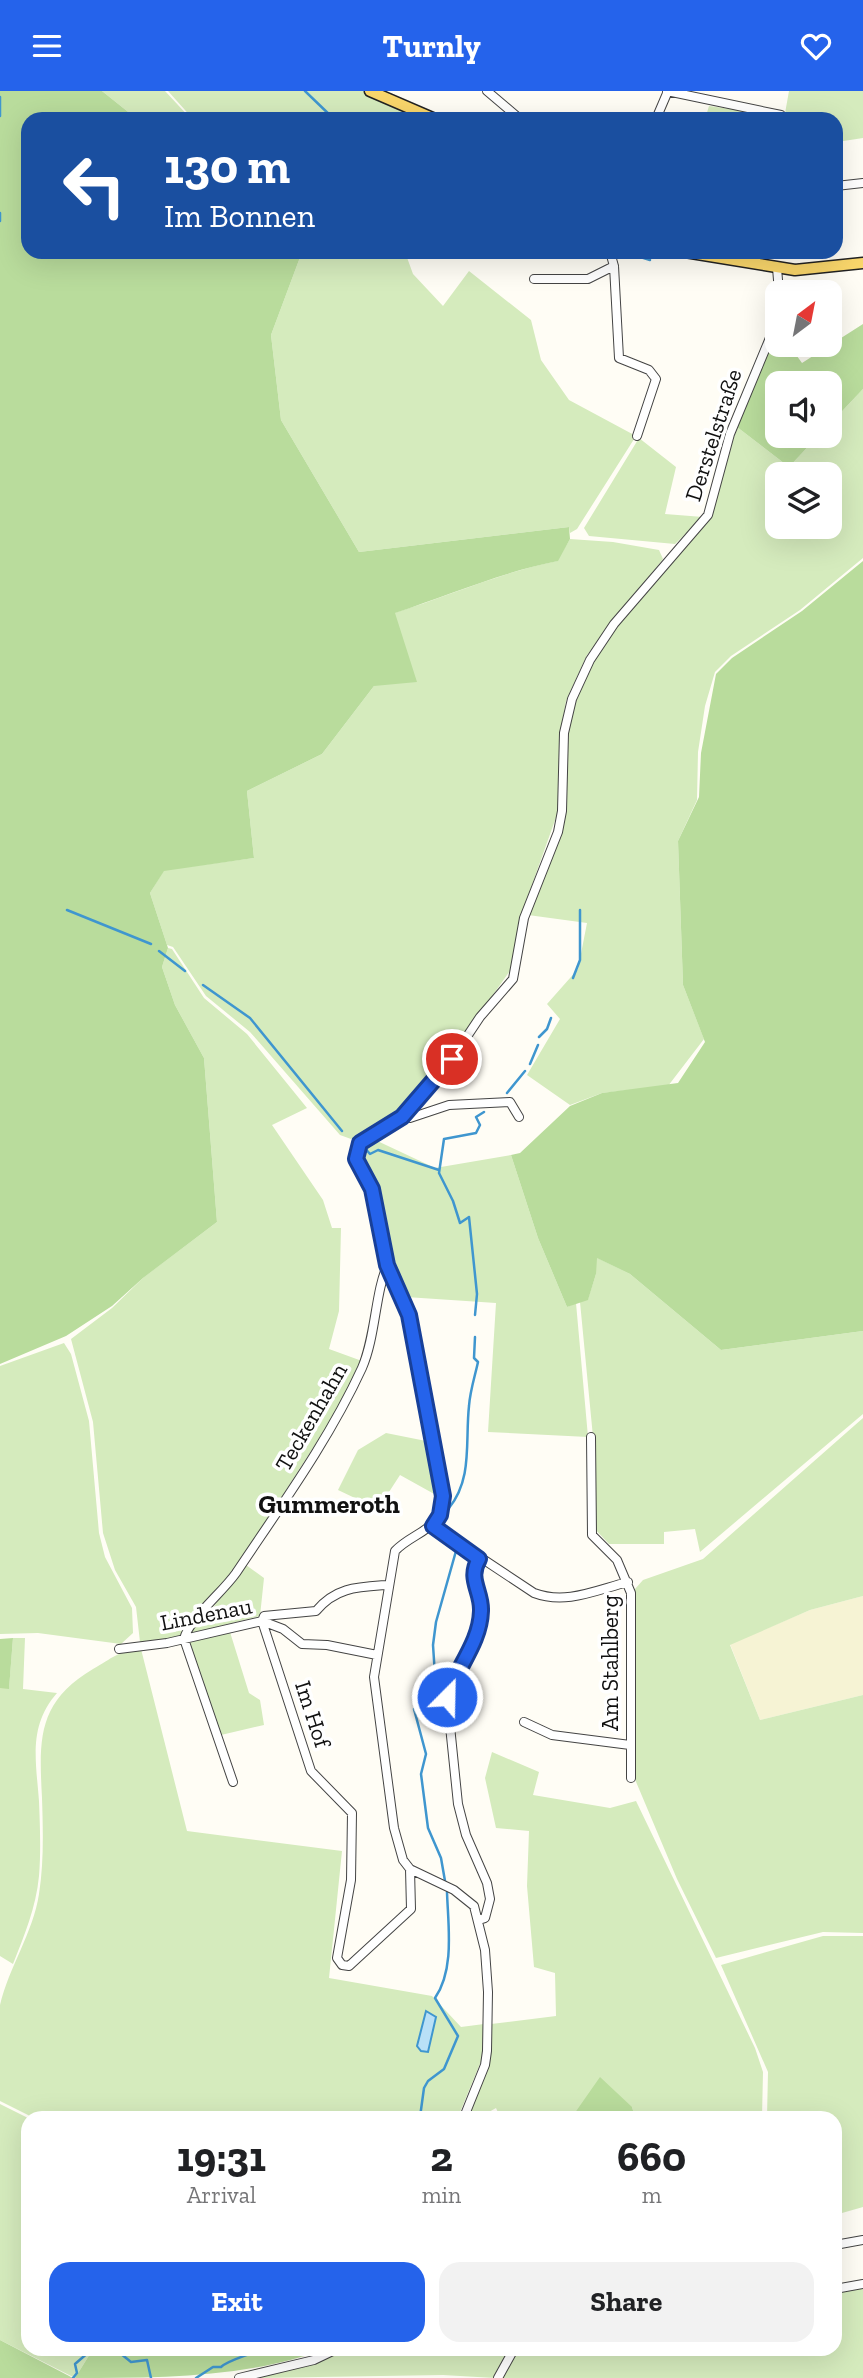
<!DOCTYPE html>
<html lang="en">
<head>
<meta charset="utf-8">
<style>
  :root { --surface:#fff; --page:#f2f2f2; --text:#202124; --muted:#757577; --accent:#2563eb }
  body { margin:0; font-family:"Zilla Slab",serif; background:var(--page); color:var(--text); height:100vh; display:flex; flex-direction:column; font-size:26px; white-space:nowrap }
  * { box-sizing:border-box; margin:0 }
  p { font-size:23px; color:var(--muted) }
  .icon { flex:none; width:38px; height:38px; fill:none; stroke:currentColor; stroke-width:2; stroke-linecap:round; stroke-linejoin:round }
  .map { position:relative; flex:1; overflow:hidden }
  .drawer { position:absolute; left:21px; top:2020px; width:821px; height:245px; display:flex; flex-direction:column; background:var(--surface); border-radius:21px; box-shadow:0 7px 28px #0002 }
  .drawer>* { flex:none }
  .banner { position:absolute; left:21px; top:21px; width:822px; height:147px; border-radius:21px; box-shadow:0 7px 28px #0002; background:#1a4fa0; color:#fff; overflow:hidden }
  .needle { width:46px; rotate:32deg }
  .buttons { position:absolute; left:765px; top:189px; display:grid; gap:14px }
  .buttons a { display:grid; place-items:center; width:77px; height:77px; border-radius:14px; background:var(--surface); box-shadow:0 7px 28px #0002; font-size:35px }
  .pin { position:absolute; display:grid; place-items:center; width:60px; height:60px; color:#fff; margin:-30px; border:4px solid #fff; border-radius:50%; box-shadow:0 2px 7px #0007 }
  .me { position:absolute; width:77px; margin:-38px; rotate:23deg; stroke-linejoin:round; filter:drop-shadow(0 0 5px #0008) }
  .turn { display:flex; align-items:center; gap:24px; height:147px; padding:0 28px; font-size:32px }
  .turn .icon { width:91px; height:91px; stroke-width:2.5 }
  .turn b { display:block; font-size:49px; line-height:60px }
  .eta { display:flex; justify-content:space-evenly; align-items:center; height:119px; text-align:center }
  .eta b { font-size:42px; font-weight:800; line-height:49px }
  .action { display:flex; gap:14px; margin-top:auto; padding:14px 28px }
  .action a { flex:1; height:80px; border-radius:21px; background:var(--accent); color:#fff; font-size:28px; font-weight:800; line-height:80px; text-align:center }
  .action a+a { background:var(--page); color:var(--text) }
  header { display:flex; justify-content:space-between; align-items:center; height:91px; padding:0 28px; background:var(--accent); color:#fff; font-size:32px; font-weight:800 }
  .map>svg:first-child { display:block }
  .farmland { fill:#f6f3d4 }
  .green { fill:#d5ebbd; fill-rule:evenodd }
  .forest { fill:#b9dc9c }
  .water { fill:#b9e0f7; stroke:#3f96cf; stroke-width:2 }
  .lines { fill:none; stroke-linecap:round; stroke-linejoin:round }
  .stream { stroke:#3f96cf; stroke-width:2.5 }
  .minor-casing { stroke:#444; stroke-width:10 }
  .major-casing { stroke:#222; stroke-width:13 }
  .minor { stroke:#fff; stroke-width:8 }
  .major { stroke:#f9d66b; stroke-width:10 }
  .route-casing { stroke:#184099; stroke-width:18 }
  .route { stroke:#2563eb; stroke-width:12 }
  .labels { text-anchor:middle; stroke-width:7; stroke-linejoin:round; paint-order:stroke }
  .street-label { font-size:23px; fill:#111; stroke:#fff }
  .quarter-label { font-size:26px; font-weight:bold; fill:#111; stroke:#fff }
</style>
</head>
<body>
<header><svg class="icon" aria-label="menu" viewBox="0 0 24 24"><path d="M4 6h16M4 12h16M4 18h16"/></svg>Turnly<svg class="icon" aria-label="heart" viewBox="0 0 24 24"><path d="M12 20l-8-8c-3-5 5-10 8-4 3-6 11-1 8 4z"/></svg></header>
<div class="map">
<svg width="863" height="2287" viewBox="0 0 863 2287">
  <rect width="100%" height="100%" fill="#fffdf5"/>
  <path class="farmland" d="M863,1505V1604L760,1629L730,1553L810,1519Z"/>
  <path class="green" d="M102,0H165L191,28H137Z
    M168,0H363L426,28H193Z
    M789,0H863V47L837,51L836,28H784Z
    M709,15L760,22L777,28H705Z
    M302,161H405L413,183L443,215L469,180L531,229L541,269L569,309L636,345L577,438L570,442L569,436L359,461L281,329L271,244Z
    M863,298V467L800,519L731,565L715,581L705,615L698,661L697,709L678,750L683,894L704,948L668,995L602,1002L570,1014L527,984L560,928L547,913L578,878L587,832L528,824L565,722L569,635L576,606L592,571L617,535L711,426L737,336L789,376L818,345H830V333ZM777,383H830V436H777Z
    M639,347L676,376L665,423L703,426L675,453L589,445L584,437Z
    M570,448L613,451L659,459L663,468L587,564L566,610L560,644L559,718L523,819L512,877L449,966L403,1021L351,1048L340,1044L250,941L206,905L173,856L167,854L150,802L164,779L254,767L247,700L322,663L374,595L394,522C449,505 502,481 557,470Z
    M168,857L172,858L204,907L247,943L307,1017L272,1034L323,1109L332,1137H341L339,1220L329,1258L362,1270L343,1310L226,1493L205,1516L184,1533L181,1546L140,1551L136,1516L115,1479L103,1442L93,1331L71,1248L112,1217L144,1186L217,1131L204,967L175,914L162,876Z
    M371,1047L435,1077L511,1064L538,1147L567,1216L576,1212L588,1346L488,1341L496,1212L406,1206L389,1166L374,1095L360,1068L362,1056Z
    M596,1166L630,1183L721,1259L863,1240V1323L700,1461L695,1438L664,1441V1453H609L593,1436V1346L580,1211L588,1208L596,1183Z
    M64,1252L71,1263L89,1330L99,1442L105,1466L132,1517L133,1542L121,1553L38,1542L0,1543V1275Z
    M863,1327V1505L810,1519L730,1554L760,1629L863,1604V1842L823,1841L716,1867L677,1788L634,1686L635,1498L643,1489L703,1468Z
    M386,1342L426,1350L436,1404L400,1384L378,1418L338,1399L358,1359Z
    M246,1474L264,1487L260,1525L193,1542L190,1540L211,1519Z
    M230,1541L249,1602L260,1609L264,1634L221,1644L189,1550Z
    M13,1547H25L23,1598L57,1602C28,1635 36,1670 39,1710C40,1735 41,1761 39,1785C36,1817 24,1845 13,1873L0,1865V1597H9Z
    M141,1558L187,1740L342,1760L329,1887L432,1905L461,1936L484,1933L482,1968L458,2026H32L0,2010C0,1982 0,1941 0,1914C9,1876 33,1842 39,1803C44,1772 43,1738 42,1707C39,1649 37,1611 93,1578C113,1567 117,1560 141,1558Z
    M492,1661L539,1681L533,1704L610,1717L636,1710L755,1957L763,1981L762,2026H635L632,2016L575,2023L572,2026H500L496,2017L480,2026H469L489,1972L491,1933L556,1925L555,1882L534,1876L527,1795L529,1740L496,1737L485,1687Z
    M823,1845H863V2116L835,2124V2026H767L768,1981L721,1874Z
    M0,2013L28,2027V2258H93L75,2287L0,2249Z
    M863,2197V2287H502L519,2258H835V2202Z
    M343,2258H512L495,2287L443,2284L255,2287L315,2272Z"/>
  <path class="forest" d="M0,0H102L137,28H28V161H302L271,244L281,329L359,461L569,436L570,448L558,470C502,481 449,504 395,522L417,591L374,595L322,663L247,700L254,767L164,780L150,802L168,857L162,876L175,914L204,967L217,1131L143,1187L112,1215L66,1245L0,1273Z
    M863,233V298L830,333V292H777V345H818L789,376L737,336L777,241V254H789L802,272Z
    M863,470V1240L721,1259L630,1183L597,1167L596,1183L588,1209L567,1216L538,1147L511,1064L520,1062L570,1015L602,1002L678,992L705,951L683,894L678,750L699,706L701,662L716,583L732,567L802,520Z
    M13,1547L9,1598L0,1597V1548Z
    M600,1986L632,2016L635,2026H572Z
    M0,2249L73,2287H0Z
    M93,2258L150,2264L211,2258H325C248,2287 158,2287 75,2287Z"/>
  <path class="water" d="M426,1920L436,1926L428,1961L421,1960L417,1955Z"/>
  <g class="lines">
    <path class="stream" d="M305,0L334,28
      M0,6V25
      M0,122V130
      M624,161L650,169
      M67,819L151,853
      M159,860L185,880
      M573,887L580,869V819
      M203,894L250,927L342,1040
      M539,946L547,938L551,927
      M530,973L538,954
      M507,1002L525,980
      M363,1055L370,1063L378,1059L439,1079
      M475,1224L477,1203L469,1126L460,1132L453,1110L439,1082L444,1048L476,1042L480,1034L476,1026L484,1021
      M449,1417C473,1387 465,1351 469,1315C470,1300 475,1285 478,1271L474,1267L475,1246
      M436,1599L433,1554L436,1531L456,1460L451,1454
      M435,1606L414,1618L426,1663L421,1683L428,1737L441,1767L445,1790
      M420,2026L424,1997L428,1990L444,1978L458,1945L435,1907C455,1878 448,1834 447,1801
      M115,2258L131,2271L147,2269L151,2287
      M73,2287L77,2282L75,2273L90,2260L103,2258
      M196,2287L213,2276H221C227,2270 259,2259 269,2258C286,2257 300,2269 318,2258"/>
    <g class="minor-casing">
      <path id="minor" d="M487,0L520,28
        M667,0L781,24L780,28
        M656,28L668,0
        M836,95L863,92
        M610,161L614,175L619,267L649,279L656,288L637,345
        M777,177L779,201
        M534,188H588L614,175
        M402,1025L410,1027L449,1014L510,1011L519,1026
        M591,1346L592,1444L617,1469L631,1502V1687
        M433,1435L534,1502C566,1514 596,1499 628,1491
        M479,1468L473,1482L482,1518L475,1552L454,1587L447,1606L458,1713L466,1744L487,1792L490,1808L485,1827L479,1829
        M387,1494C358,1496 336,1496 316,1520L264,1525L262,1530L311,1680L352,1722L351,1789L337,1867L342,1874L349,1875L411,1818L410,1778
        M119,1558L167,1552L262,1530L283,1538L302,1553L327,1554L377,1564
        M524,1631L552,1644L630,1654
        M233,1691L184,1548C189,1528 222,1502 236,1482C280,1416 329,1349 362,1277C376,1245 375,1200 388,1173
        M464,2026L485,1974L487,1960L488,1901L485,1859L474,1815L454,1799L410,1778L403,1769L394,1737L374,1586L395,1460C414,1440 443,1440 442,1405L409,1224L388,1173L372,1099L356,1067V1059L367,1046L402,1025L452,968L480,926L513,888L524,827L558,741L562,720L564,642L572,608L590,569L614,533L708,424L730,343L777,230
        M835,2154L863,2149
        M835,2198L863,2193
        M239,2287L314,2269L337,2258
        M498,2287L514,2258"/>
    </g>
    <g class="major-casing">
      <path id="major" d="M370,0L435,28
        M685,161L795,179L863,172"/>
    </g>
    <use href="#minor" class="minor"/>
    <use href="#major" class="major"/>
  </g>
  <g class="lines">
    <g class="route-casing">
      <path id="route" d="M447,1606C457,1576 480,1552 481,1520C482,1500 467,1488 479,1468L433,1435L440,1424L443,1405L409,1224L387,1174L372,1098L356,1068L360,1052L402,1026L452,968"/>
    </g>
    <use href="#route" class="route"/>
  </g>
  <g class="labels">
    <g class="street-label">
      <text transform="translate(713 344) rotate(-72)" y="8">Derstelstraße</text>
      <text transform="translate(311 1326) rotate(-60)" y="8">Teckenhahn</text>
      <text transform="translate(206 1523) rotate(-11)" y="8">Lindenau</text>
      <text transform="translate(610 1572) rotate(-90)" y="8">Am Stahlberg</text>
      <text transform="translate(313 1623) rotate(72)" y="8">Im Hof</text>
    </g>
    <g class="quarter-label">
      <text x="329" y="1422">Gummeroth</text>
    </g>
  </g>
</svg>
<div class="buttons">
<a><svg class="needle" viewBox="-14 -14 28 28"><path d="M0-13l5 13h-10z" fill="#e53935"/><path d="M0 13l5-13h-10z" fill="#757577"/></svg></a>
<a><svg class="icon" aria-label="sound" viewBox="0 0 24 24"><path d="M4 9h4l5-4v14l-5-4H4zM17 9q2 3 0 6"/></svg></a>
<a><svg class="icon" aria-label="layers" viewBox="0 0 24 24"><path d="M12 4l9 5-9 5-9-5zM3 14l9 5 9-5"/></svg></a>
</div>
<div class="pin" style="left:452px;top:968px;background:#d93025"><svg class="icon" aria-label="arrive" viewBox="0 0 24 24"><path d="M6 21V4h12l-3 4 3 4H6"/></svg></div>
<svg class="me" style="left:447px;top:1606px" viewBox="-20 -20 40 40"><circle r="17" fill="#2563eb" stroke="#fff" stroke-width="3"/><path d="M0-11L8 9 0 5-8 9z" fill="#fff"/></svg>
<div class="banner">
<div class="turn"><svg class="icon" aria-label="left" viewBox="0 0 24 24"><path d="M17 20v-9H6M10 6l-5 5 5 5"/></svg><div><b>130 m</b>Im Bonnen</div></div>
</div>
<section class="drawer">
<div class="eta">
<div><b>19:31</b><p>Arrival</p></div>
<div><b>2</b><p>min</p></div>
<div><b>660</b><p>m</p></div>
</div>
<div class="action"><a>Exit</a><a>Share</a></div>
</section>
</div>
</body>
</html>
